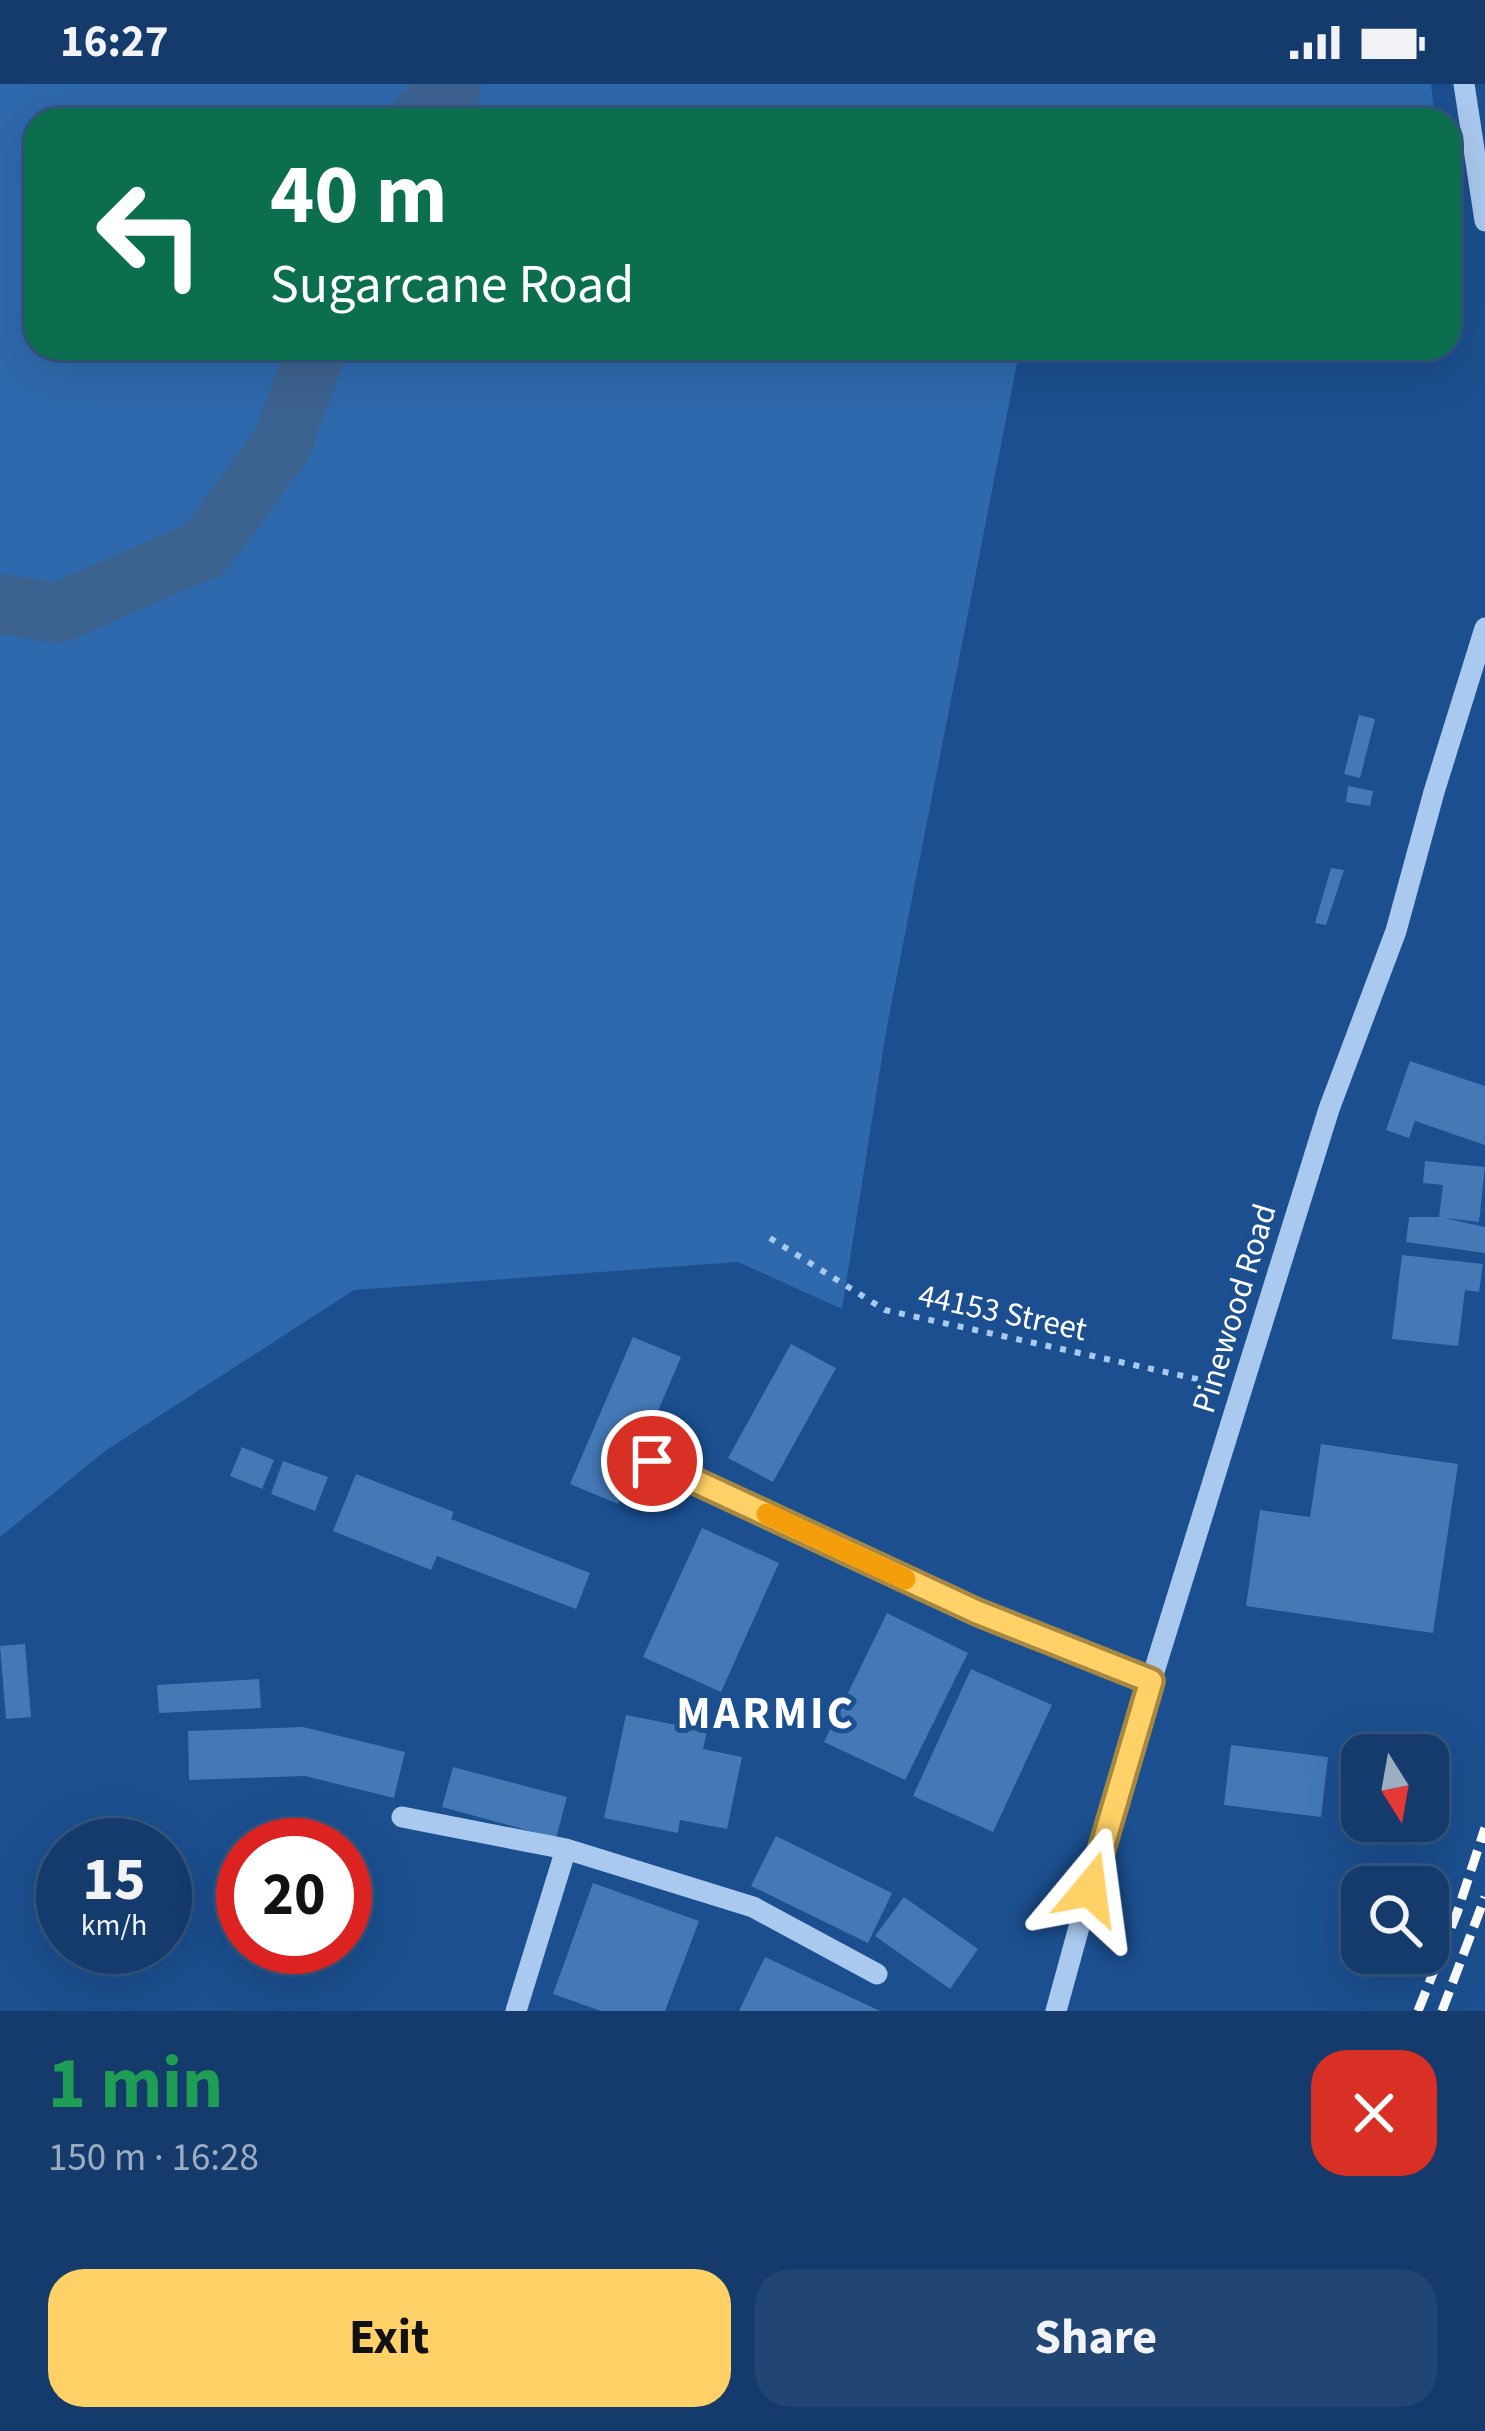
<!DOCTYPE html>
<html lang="en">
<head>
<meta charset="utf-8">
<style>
  :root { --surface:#143b6b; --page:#214673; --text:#f1f3f6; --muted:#9dadc1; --line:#33557e; --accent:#ffd166 }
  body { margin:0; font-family:"Source Sans 3",sans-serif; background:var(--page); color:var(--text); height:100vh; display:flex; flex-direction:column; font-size:45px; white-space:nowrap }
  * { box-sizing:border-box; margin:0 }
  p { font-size:39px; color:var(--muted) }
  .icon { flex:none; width:66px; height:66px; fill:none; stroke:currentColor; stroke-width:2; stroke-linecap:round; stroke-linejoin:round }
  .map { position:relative; height:1927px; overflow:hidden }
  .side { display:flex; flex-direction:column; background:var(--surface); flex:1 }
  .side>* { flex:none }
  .top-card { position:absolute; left:24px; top:24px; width:1437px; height:252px; border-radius:36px; box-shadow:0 12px 48px #0002,0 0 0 3px var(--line); background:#0b6e4f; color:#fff; overflow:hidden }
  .needle { width:78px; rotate:169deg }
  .buttons { position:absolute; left:1341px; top:1650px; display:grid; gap:24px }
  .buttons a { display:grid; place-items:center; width:108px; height:108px; border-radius:24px; background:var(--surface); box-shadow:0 12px 48px #0002,0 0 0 3px var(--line); font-size:60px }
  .speed { position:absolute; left:36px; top:1734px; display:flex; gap:24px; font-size:60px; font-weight:700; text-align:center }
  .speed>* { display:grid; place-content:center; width:156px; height:156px; border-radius:50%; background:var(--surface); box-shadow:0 12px 48px #0002,0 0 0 3px var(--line); line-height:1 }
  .speed small { font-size:30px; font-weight:400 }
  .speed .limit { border:18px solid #d22; background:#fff; color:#111 }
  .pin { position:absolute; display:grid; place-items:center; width:102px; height:102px; color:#fff; margin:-51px; border:6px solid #fff; border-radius:50%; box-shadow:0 3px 12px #0007 }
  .me { position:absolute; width:132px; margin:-66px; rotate:16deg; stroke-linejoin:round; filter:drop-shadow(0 0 9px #0008) }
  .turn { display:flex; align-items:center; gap:42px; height:252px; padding:0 48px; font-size:54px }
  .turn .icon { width:156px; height:156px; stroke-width:2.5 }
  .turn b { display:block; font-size:84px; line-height:102px }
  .round { display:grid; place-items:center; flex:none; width:126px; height:126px; border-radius:36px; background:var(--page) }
  .summary { display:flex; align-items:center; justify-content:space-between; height:204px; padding:0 48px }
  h1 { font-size:72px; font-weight:700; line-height:90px; color:#1e9e55 }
  .button { display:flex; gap:24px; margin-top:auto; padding:24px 48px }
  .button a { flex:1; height:138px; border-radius:36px; background:var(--accent); color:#111; font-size:48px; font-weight:700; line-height:138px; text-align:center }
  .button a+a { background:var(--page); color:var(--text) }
  .status { display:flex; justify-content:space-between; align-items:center; height:84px; padding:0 60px; background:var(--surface); direction:ltr }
  .status svg { height:33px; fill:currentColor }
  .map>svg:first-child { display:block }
  .green { fill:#2e69ad }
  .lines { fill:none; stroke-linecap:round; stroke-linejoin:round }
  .river { stroke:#3c6290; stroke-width:60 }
  .building { fill:#4478b7 }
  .path { stroke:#a9c9ee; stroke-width:6; stroke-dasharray:6 9; stroke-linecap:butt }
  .minor { stroke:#a9c9ee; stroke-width:21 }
  .rail { stroke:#fff; stroke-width:9; stroke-dasharray:21 9; stroke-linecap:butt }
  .route-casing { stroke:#a68842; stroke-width:30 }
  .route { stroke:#ffd166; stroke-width:21 }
  .slow { stroke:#f59e0b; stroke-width:21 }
  .labels { text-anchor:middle; stroke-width:10; stroke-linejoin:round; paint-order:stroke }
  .street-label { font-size:33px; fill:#fff; stroke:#1b4f8f }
  .district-label { font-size:45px; font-weight:bold; letter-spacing:3px; fill:#fff; stroke:#1b4f8f }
</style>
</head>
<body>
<div class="status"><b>16:27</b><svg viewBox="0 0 49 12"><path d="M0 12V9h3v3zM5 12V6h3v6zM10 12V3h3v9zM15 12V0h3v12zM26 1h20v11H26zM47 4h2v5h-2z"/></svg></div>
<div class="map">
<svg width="1485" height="1927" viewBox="0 0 1485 1927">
  <rect width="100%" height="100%" fill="#1b4f8f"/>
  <path class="green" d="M0,0H1431L1435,36H36V264H1020L887,942L842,1225L738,1178L354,1206L105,1367L0,1453Z"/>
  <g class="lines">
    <path class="river" d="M418,36L452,0
      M0,520L58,529L205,465L282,360L317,264"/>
  </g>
  <path class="building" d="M1359,631L1375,635L1360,694L1344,690Z
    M1348,702L1373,707L1370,722L1346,718Z
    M1331,784L1344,786L1326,841L1315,839Z
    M1410,977L1485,1002V1061L1415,1037L1409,1054L1386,1046Z
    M1425,1077L1485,1083L1479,1138L1444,1134L1485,1143V1169L1406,1158L1409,1133H1439L1443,1101L1423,1099Z
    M1402,1171L1483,1180L1479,1208L1465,1206L1458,1262L1392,1255Z
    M633,1253L681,1273L618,1420L570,1400Z
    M791,1260L836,1284L773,1398L728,1374Z
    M1321,1360L1458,1380L1433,1549L1246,1522L1260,1426L1310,1433Z
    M242,1363L274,1376L262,1405L230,1392Z
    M283,1377L328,1393L315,1427L271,1410Z
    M356,1390L454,1428L451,1435L590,1489L576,1525L437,1472L431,1486L333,1447Z
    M702,1444L779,1479L721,1608L643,1573Z
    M887,1529L968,1569L905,1696L824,1658Z
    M25,1560L31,1633L6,1635L0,1562Z
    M971,1585L1052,1621L993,1748L913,1712Z
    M259,1595L261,1624L159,1629L157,1601Z
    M626,1631L707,1647L703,1665L742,1673L727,1745L680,1736L678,1749L604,1734Z
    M303,1643L405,1668L394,1714L305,1692L189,1696L188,1647Z
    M1231,1661L1328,1673L1321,1733L1224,1721Z
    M453,1683L567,1713L556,1754L442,1723Z
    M776,1752L892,1809L868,1859L751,1802Z
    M593,1799L699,1837L665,1927H601L553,1910Z
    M904,1813L978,1865L950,1905L875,1852Z
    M765,1873L880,1927H739Z"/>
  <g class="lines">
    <path class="path" d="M770,1154L885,1226L1215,1299"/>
    <path class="minor" d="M1464,0L1485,137
      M652,1377L977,1528L1151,1597
      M402,1733L566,1765L753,1823L877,1890
      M516,1927L566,1765
      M1056,1927L1112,1723L1242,1304L1329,1025L1396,847L1434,708L1485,544"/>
    <path class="rail" d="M1418,1927L1457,1829L1485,1744
      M1442,1927L1485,1813"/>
  </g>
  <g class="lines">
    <g class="route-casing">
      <path id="route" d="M652,1377L977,1528L1151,1597L1090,1805"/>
    </g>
    <use href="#route" class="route"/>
    <path class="slow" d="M767,1430L905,1495"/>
  </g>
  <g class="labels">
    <g class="street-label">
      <text transform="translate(1233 1224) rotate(-73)" y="12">Pinewood Road</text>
      <text transform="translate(1003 1227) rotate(12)" y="12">44153 Street</text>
    </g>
    <g class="district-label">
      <text x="766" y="1644">MARMIC</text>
    </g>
  </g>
</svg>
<div class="buttons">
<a><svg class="needle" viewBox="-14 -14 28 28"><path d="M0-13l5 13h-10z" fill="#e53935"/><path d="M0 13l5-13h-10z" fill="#9dadc1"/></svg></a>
<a><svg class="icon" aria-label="search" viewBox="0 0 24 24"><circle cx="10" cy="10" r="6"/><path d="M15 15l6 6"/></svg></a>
</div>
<div class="speed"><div>15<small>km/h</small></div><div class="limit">20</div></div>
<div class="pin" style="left:652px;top:1377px;background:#d93025"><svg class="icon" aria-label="arrive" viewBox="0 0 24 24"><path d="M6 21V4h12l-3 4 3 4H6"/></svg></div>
<svg class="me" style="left:1090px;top:1805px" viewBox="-20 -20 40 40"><path d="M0-17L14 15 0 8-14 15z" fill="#ffd166" stroke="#fff" stroke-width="4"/></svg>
<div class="top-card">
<div class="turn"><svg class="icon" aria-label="left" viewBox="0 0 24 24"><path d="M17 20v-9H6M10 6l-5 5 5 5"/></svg><div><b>40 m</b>Sugarcane Road</div></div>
</div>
</div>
<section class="side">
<div class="summary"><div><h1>1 min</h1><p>150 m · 16:28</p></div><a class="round" style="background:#d93025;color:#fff"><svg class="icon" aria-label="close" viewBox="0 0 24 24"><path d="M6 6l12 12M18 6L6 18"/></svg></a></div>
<div class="button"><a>Exit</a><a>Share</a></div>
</section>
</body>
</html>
